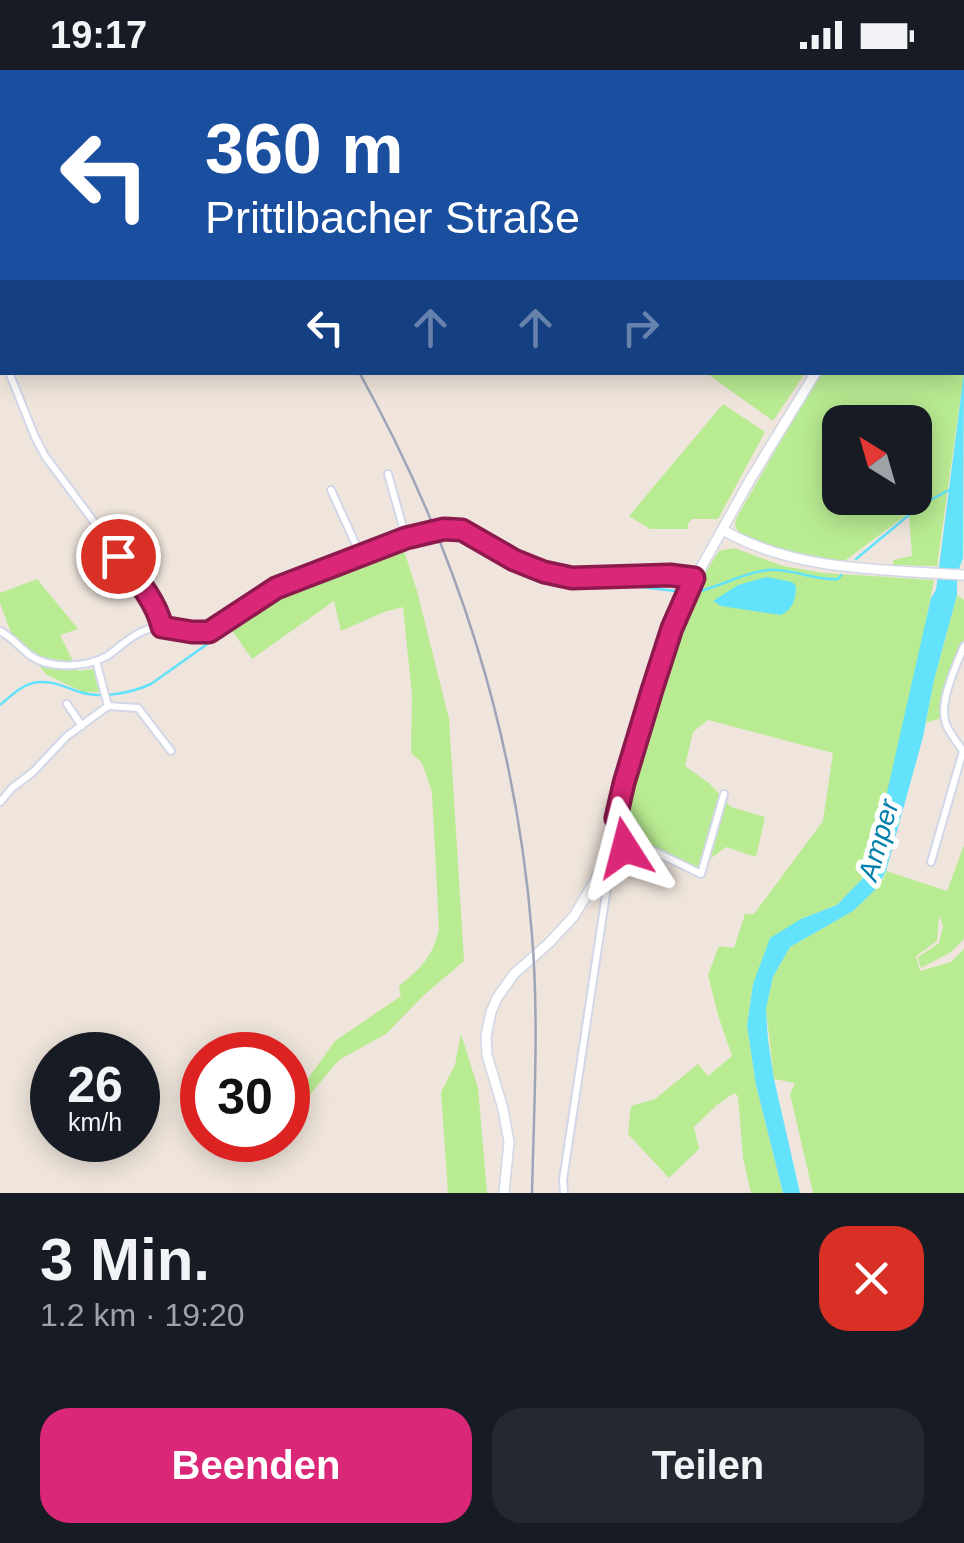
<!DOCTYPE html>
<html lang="de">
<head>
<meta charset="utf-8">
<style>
  :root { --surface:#171b24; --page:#242831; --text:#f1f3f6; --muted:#9ea1a6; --accent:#db2777 }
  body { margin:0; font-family:Arial,sans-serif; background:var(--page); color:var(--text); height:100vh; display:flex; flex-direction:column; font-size:38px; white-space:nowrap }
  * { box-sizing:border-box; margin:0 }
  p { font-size:32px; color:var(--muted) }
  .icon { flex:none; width:55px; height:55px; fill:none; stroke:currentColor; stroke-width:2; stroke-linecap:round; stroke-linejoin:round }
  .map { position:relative; height:1123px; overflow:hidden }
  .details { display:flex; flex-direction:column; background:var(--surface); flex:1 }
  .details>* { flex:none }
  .guide { position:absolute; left:0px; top:0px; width:965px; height:305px; box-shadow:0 5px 25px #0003; background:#1a4fa0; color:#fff; overflow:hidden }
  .needle { width:65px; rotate:323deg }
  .tools { position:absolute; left:822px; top:335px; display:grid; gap:20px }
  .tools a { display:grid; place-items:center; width:110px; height:110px; border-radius:20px; background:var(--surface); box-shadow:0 5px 25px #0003; font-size:50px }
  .speed { position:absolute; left:30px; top:962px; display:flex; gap:20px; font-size:50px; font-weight:700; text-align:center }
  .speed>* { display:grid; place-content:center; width:130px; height:130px; border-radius:50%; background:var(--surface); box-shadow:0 5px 25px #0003; line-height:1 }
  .speed small { font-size:25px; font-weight:400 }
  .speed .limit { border:15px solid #d22; background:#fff; color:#111 }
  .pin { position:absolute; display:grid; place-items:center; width:85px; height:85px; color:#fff; margin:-42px; border:5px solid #fff; border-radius:50%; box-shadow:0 2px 10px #0007 }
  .me { position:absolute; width:110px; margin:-55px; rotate:351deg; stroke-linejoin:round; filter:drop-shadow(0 0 8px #0008) }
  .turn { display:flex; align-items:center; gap:35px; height:210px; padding:0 40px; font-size:45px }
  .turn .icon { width:130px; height:130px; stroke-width:2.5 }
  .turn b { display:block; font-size:70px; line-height:85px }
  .lanes { display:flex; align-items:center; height:95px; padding:0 40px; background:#0003; justify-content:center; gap:50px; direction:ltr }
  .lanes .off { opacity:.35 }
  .round { display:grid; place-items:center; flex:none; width:105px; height:105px; border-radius:30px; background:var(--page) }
  .summary { display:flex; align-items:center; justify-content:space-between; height:170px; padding:0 40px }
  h1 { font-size:60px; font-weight:700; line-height:75px }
  .action { display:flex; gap:20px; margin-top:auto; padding:20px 40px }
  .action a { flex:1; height:115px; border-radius:30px; background:var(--accent); color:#fff; font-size:40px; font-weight:700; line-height:115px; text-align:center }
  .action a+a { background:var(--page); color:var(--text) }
  .status { display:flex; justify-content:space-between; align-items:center; height:70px; padding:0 50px; background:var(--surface); direction:ltr }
  .status svg { height:28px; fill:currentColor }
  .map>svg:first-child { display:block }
  .green { fill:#b9eb92; fill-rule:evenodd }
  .water { fill:#63e2fc }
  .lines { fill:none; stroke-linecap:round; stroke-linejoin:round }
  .stream { stroke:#63e2fc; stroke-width:2.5 }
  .minor-casing { stroke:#d1d7e6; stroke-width:10 }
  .secondary-casing { stroke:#d1d7e6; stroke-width:12 }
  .minor { stroke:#fff; stroke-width:6 }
  .secondary { stroke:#fff; stroke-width:9 }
  .rail { stroke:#9ea4b8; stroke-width:2.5 }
  .route-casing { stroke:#8e194d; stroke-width:25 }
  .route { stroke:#db2777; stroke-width:18 }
  .labels { text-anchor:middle; stroke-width:10; stroke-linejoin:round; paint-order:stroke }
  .water-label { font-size:28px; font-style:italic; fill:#007faa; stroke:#fff }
</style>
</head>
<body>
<div class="status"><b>19:17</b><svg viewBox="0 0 49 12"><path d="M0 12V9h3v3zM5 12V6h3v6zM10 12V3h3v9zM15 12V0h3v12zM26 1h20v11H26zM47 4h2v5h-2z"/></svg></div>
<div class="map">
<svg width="964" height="1123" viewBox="0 0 964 1123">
  <rect width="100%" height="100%" fill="#efe5dc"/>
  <path class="green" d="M963,208L964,303L937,496L893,495V490L912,486L909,443L843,492C822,489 740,478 735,455C735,452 736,449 737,447L820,303L962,302ZM840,352H915V428H840Z
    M706,303H805L773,351Z
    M723,334L765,362L718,449H692L688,454V459H650L629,446Z
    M734,478L783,496L824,503L934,510L915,608L873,784L863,808L837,835L801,849L753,914L747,956L756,1015L783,1123H751L743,1088L738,1026L734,1023L717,1035L694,1057L699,1079L669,1108L628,1064L631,1036L655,1029L698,994L708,1006L732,986L718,945L708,905L719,876L734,878L745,844H754L823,751L833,683L708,650L693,662L685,696L710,714L731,737L765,747L756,787L726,777L706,792L705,802H689L647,781L624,743C639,682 654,621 676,562C682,546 686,524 699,513L719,481Z
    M404,481L417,521L449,649L464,891L423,926L386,964L339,990L308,1027L303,1024L304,1014L335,971L401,926L399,916C420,899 433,887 439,859L432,722L422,693L411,683L412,625L403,537L384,542L341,561L334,531L252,589L230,558L273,530L329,506Z
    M37,509L78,559L60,565L78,601L95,599L102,622H83L47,605L11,563L0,533V523Z
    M957,525L964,530V569L943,626L941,648L926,653L934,610Z
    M964,775V869L951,882L921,898L918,887L939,873L943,856L939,845L937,871L916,886L920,901L951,892L964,879V1123H813L790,1024L795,1013L774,1009L766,939L773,907L790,877L853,841L884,808L886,801L947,821Z
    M461,964L478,1018L487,1123H448L441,1022L455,995Z"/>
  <path class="water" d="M964,303L963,488L957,504V525L934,610L923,667L886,801L877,818L853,841L790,877L773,907L766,939L768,970L774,1009L800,1123H783L756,1015L747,956L753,914L770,868L801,849L837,835L863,808L873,784L931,528L936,520Z
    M767,507L792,512L796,516C796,528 793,540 781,545L721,536L713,531L738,515Z"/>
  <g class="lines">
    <path class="stream" d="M409,476L433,467L455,465L472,471L505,492L546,509L568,514L633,516L684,522
      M856,489L921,435L951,419
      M692,523C718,518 742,503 768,500C791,498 815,511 838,509L841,505
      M0,635C10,627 20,616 33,613C50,609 64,617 80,622C101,629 131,623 151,614L279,523L404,478"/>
    <g class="minor-casing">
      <path id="minor" d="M53,0L55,2
        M212,0L215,2
        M632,0L634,2
        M735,0L737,2
        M248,2L250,0
        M339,2L340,0
        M706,2L709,0
        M0,230L2,229
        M0,271L2,280
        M9,302L35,367L45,386L141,515L160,549L162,557
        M388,404L406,468
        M331,420L361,486
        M0,561C12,567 20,578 31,586C50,599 86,598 107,586C120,577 131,565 146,560C167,553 188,565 209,562L276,518L406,468L444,459L462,460L514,490L544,502L572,508L671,505L694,508
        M67,634L82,656
        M108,636L138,638L171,681
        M0,732L12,718L33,702L67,666L108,636L96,591
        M616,748L627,757L631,770L701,804L724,724
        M931,792L963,681C958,673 949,663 946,654C938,633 956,596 964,576
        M564,1123L563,1110L609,804L631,770"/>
    </g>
    <g class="secondary-casing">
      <path id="secondary" d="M876,2V0
        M723,460C796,502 883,499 964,505
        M504,1123L509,1072L503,1039L487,985L486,966L491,942L497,928L514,904L549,873L574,846L596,809L607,785L624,713L642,651L683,530L750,410L816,302"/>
    </g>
    <use href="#minor" class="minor"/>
    <use href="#secondary" class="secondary"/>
    <path class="rail" d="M113,0L115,2
      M131,0L133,2
      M359,302C457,479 516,663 532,865C539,950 534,1037 532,1123"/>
  </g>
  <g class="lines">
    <g class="route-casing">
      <path id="route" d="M118,486C135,507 156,530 162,557L192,562H209L276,518L406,468L444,459L462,460L514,490L544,502L572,508L670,505L694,508L672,558L652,620L624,713L616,748C624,755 629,759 631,770L625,778"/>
    </g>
    <use href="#route" class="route"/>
  </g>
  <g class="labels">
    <g class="water-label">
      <text transform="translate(878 770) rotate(-74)" y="10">Amper</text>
    </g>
  </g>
</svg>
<div class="tools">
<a><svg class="needle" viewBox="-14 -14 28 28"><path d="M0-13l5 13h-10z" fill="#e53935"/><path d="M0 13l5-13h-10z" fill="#9ea1a6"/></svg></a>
</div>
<div class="speed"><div>26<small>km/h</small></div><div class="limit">30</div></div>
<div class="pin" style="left:118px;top:486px;background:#d93025"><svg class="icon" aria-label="arrive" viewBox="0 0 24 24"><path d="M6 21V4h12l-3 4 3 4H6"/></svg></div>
<svg class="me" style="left:625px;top:778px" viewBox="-20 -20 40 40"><path d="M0-17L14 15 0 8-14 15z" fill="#db2777" stroke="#fff" stroke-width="4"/></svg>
<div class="guide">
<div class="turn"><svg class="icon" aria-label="left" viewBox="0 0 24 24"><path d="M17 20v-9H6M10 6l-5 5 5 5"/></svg><div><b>360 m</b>Prittlbacher Straße</div></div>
<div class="lanes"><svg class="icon" aria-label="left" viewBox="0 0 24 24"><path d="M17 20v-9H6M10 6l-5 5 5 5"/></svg><svg class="icon off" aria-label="ahead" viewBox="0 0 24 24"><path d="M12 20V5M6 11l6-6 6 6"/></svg><svg class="icon off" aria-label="ahead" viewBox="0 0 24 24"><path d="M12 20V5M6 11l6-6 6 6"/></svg><svg class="icon off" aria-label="right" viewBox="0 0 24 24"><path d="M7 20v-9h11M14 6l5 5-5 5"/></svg></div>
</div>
</div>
<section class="details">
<div class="summary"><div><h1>3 Min.</h1><p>1.2 km · 19:20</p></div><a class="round" style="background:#d93025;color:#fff"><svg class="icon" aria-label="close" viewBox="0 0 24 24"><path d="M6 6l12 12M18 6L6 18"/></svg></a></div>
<div class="action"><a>Beenden</a><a>Teilen</a></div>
</section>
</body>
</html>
